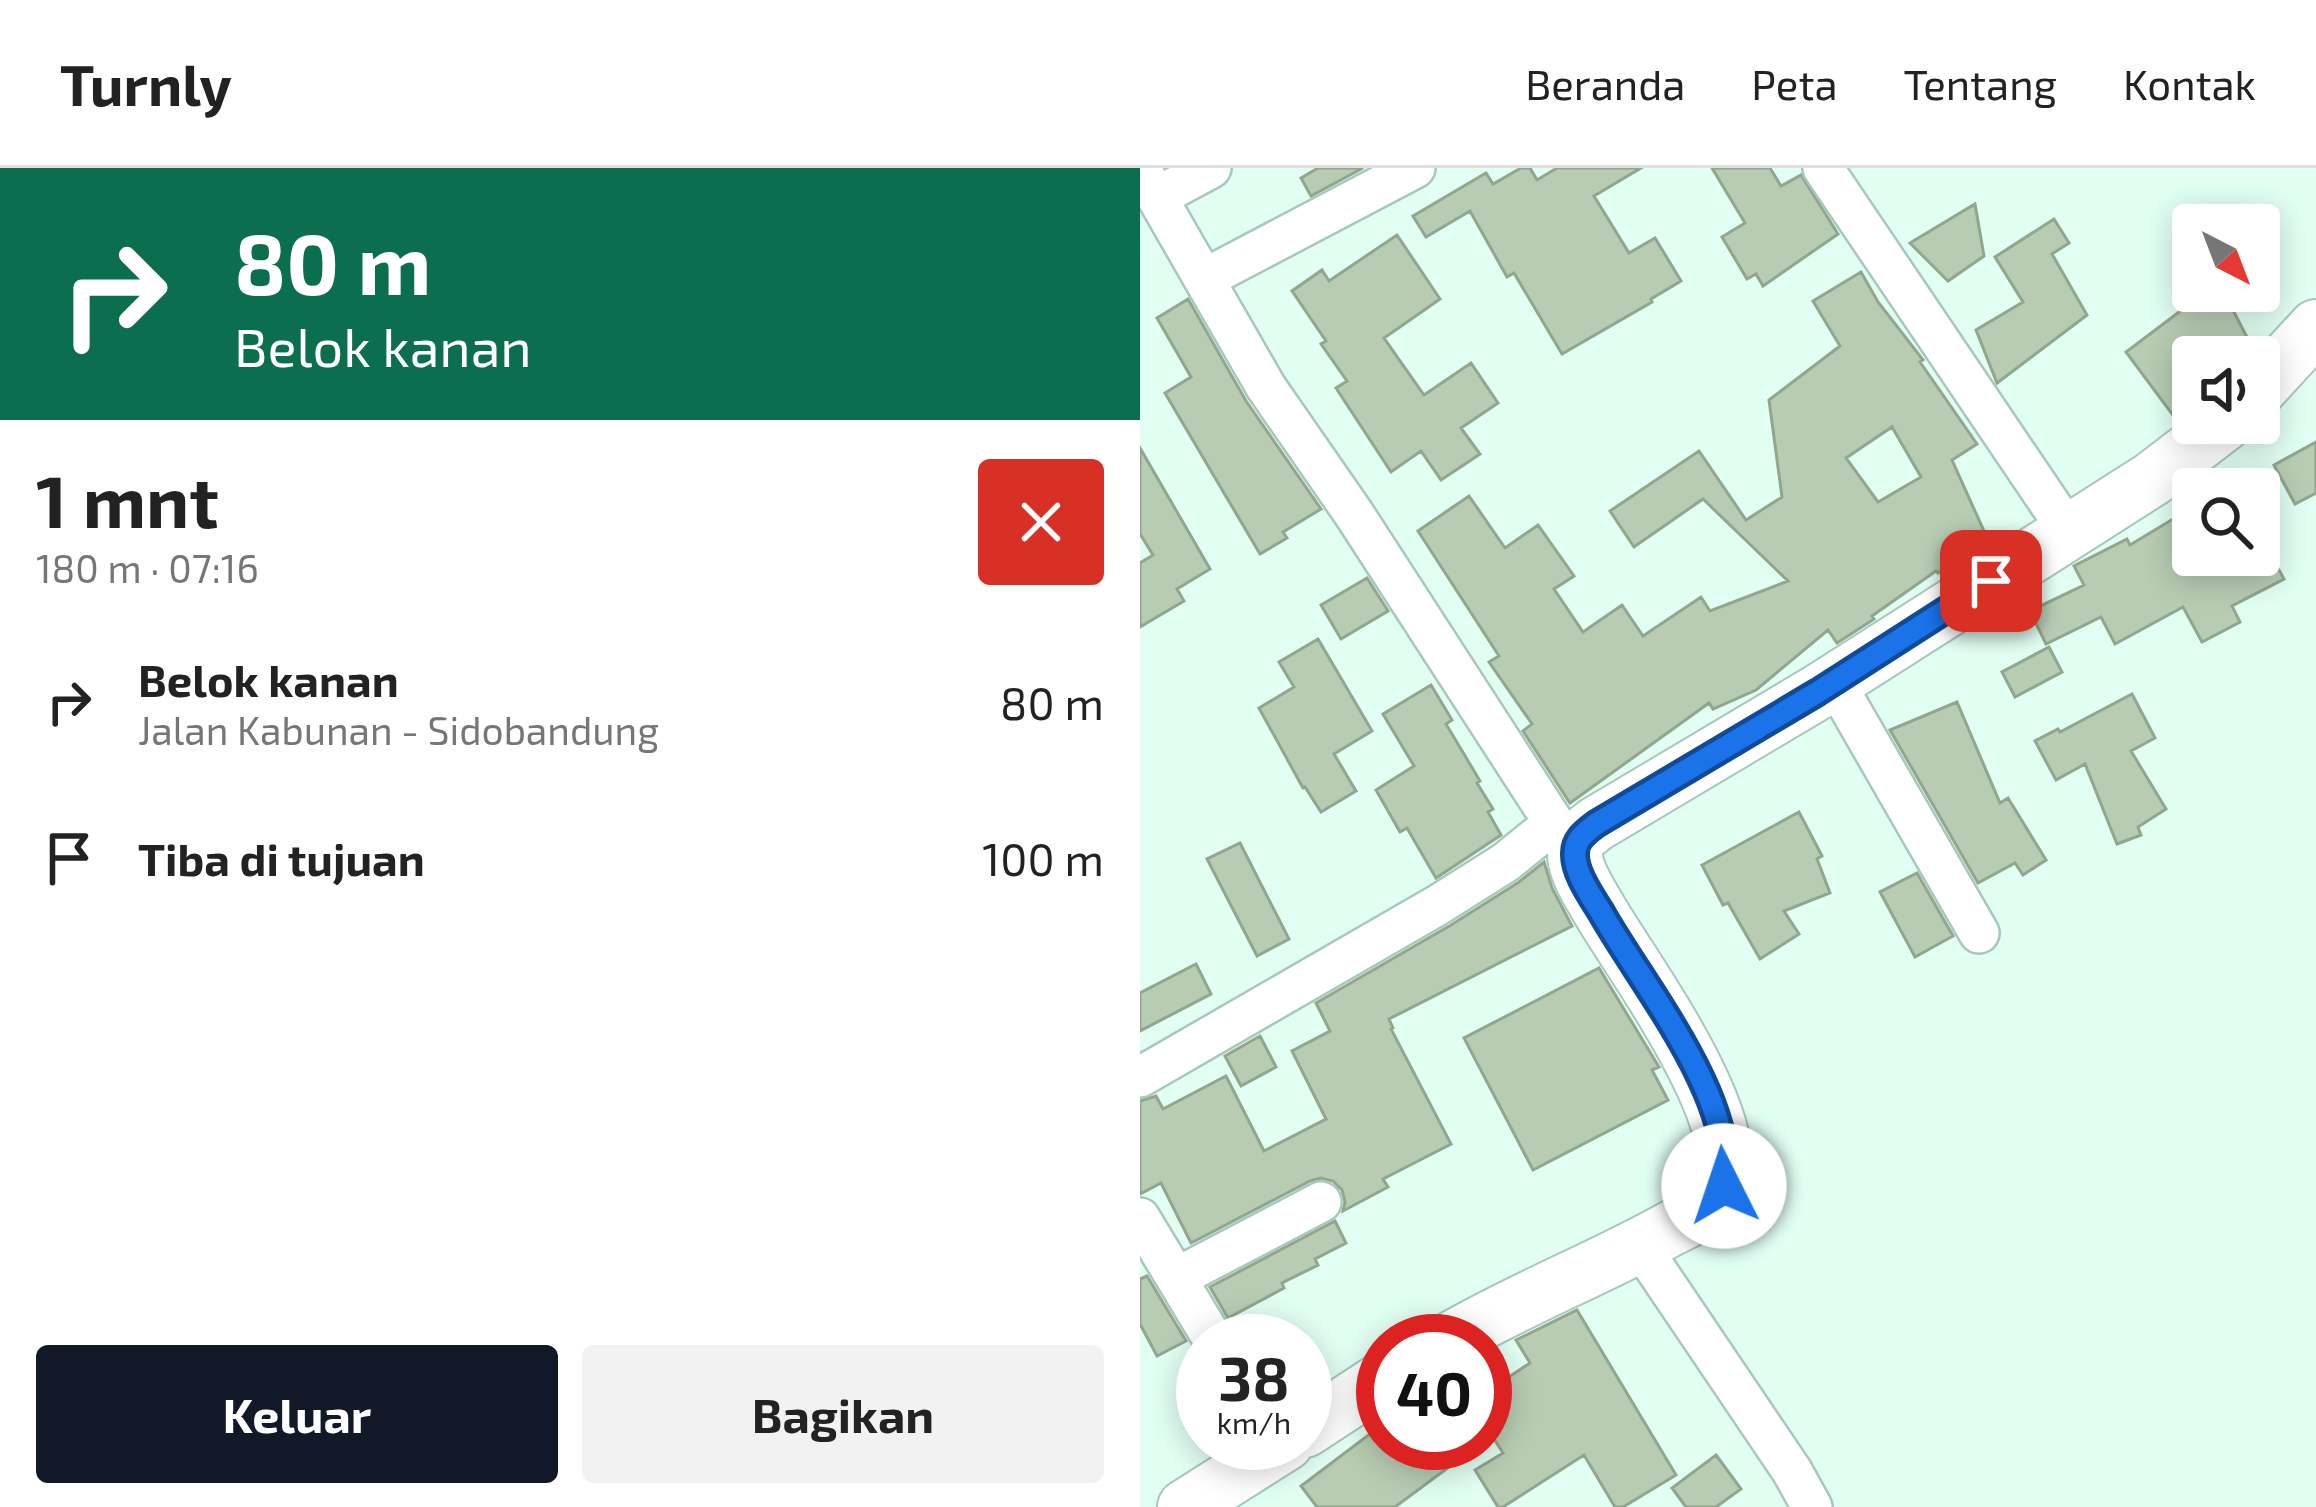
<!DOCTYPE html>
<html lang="id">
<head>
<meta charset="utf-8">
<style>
  :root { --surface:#fff; --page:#f2f2f2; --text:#222; --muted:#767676; --line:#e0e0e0; --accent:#111827 }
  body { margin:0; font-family:"Exo 2",sans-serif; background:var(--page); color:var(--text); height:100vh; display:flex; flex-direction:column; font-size:45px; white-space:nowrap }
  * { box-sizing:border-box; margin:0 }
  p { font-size:39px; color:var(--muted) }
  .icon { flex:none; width:66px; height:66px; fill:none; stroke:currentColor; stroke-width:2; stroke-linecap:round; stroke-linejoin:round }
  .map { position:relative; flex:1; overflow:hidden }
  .drawer { display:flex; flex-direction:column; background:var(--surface); width:1140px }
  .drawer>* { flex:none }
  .guide { background:#0b6e4f; color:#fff; overflow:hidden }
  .needle { width:78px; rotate:138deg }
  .controls { position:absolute; left:1032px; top:36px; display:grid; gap:24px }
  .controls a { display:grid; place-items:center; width:108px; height:108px; border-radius:12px; background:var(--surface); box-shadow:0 6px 30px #0003; font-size:60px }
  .speed { position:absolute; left:36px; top:1146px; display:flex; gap:24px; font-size:60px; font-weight:700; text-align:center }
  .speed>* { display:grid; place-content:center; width:156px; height:156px; border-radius:50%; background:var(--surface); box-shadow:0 6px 30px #0003; line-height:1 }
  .speed small { font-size:30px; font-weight:400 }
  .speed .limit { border:18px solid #d22; background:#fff; color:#111 }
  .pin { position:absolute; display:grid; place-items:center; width:102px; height:102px; color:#fff; margin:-51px; border-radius:24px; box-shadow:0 6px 18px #0006 }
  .me { position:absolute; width:132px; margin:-66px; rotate:356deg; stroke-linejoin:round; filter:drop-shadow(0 0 9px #0008) }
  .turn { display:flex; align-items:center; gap:42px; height:252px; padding:0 36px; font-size:54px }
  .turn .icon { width:156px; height:156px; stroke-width:2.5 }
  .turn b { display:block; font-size:84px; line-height:102px }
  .round { display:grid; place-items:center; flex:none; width:126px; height:126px; border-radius:12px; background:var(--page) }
  .headline { display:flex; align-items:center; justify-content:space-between; height:204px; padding:0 36px }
  h1 { font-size:72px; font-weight:700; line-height:90px }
  .primary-button { display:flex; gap:24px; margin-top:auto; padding:24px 36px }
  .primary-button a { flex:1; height:138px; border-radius:12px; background:var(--accent); color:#fff; font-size:48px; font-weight:700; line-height:138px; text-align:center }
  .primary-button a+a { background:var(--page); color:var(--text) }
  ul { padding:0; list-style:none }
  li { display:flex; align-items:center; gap:36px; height:156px; padding:0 36px }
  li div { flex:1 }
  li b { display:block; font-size:45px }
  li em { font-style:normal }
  header { display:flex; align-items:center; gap:72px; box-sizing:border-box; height:168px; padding:0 60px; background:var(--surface); border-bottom:3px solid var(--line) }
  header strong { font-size:57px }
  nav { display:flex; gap:66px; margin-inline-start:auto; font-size:42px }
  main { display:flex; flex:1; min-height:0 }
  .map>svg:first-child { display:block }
  .building { fill:#b8ccb3; stroke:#92a58d; stroke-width:3; fill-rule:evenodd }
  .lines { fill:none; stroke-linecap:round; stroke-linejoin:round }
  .street-casing { stroke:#a6c9bc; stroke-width:44 }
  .secondary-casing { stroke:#a6c9bc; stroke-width:58 }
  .street { stroke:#fff; stroke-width:39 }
  .secondary { stroke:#fff; stroke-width:54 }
  .route-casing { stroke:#114b97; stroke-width:30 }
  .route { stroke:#1a73e8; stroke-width:21 }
</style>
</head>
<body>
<header>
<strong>Turnly</strong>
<nav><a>Beranda</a><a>Peta</a><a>Tentang</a><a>Kontak</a></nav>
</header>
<main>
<section class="drawer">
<div class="guide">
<div class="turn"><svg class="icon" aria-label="right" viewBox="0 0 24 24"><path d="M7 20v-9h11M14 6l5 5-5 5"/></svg><div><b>80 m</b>Belok kanan</div></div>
</div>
<div class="headline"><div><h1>1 mnt</h1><p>180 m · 07:16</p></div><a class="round" style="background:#d93025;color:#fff"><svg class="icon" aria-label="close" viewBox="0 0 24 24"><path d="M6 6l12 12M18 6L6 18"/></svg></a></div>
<ul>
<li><svg class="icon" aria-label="right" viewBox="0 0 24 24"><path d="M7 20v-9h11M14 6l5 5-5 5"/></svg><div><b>Belok kanan</b><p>Jalan Kabunan - Sidobandung</p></div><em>80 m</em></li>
<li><svg class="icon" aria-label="arrive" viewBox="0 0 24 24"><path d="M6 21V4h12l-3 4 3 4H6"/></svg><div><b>Tiba di tujuan</b></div><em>100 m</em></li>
</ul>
<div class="primary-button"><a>Keluar</a><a>Bagikan</a></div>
</section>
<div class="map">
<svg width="1176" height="1339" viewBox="0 0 1176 1339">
  <rect width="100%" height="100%" fill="#e2fff4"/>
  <path class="building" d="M178,0H223L171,28L161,10Z
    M381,0H390L397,12L417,0H501L454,28L489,85L515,70L541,113L511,131L512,134L422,186L374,105L367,109L330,43L286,69L273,48L346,5L353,16Z
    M572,0H630L641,18L661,7L698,66L623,118L616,106L607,111L582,69L605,55Z
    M835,36L844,88L808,113L770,75Z
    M914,51L929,75L912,86L947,147L857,215L836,162L883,134L855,89Z
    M257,67L300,131L244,170L284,227L331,195L358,235L321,260L340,286L301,312L281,283L251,304L196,220L207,213L181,176L186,173L152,123L182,102L189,113Z
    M721,104L738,134L783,192L780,194L837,276L812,292L848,372L798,405L796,403L732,448L734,451L697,475L688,462L616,522L573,541L569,535L430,635L383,563L392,556L349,494L359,488L278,363L329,328L365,380L398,357L434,408L414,421L443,464L482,437L503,468L561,429L570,443L648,413L563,331L494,379L470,343L559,283L606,352L642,329L629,232L700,178L673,133ZM752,259L781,309L738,334L706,290Z
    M1039,123H1083L1108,171L1074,189H1053V237L1035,250L986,184L1047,138Z
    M48,131L106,233L181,341L143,364L147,370L120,386L25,225L51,209L17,150Z
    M1176,274V325L1155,336L1134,297Z
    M0,280L70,401L37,421L44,433L0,459V395L13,387L0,366Z
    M1053,339V387H1131L1144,411L1092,438L1100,454L1062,474L1043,439L975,476L961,449L906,476L890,443L944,417L934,398L987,371L990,377Z
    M227,410L248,443L201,471L181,437Z
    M178,471L232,563L194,586L216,623L181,644L165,619L163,620L119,540L154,519L139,494Z
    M909,479L922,504L875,529L862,504Z
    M291,517L312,552L306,556L340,613L337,615L353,641L348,644L361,667L296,710L267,660L260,664L236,622L274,598L243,546Z
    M992,526L1015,570L991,583L1026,641L998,659L1001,667L977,676L945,596L916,612L895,573L918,561L920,564Z
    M817,534L860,635L868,630L906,692L883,707L875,695L838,715L750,562Z
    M659,644L682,688L677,691L690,725L644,743L659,766L620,791L588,735L583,737L562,697Z
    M100,675L149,771L117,788L67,691Z
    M404,694L412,720L432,758L249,851L253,860L251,861L311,976L243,1011L248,1019L203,1043L205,1034L202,1022L193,1013L181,1010L170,1013L51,1075L21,1015L0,1026V933L16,928L23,941L86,908L124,983L186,951L152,883L190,863L176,835L311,757L379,714Z
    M777,705L813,768L775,789L740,724Z
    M56,796L71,826L0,863V825Z
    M459,800L519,899L512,902L528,932L393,1002L324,870Z
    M120,868L136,899L101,918L85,888Z
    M195,1053L206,1075L175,1091L178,1097L142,1115L144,1120L88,1150L70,1119Z
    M7,1108L46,1173L17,1188L0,1156V1111Z
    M437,1142L536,1307L483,1339H475L444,1287L363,1339H358L335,1302L363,1285L345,1257V1225L390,1195L376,1172Z
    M243,1256V1275H290L309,1299L255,1339H177L161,1318Z
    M576,1287L601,1321L576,1339H546L532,1320Z"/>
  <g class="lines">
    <g class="street-casing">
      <path id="street" d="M0,0L126,219L214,346L414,655L436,677
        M683,0L929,364
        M17,29L71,0
        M64,111L275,0
        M694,513L839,765
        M0,909L298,737L366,694L414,655
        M0,1050L74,1173
        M500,1078L652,1303L672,1339
        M36,1110L181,1034"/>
    </g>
    <g class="secondary-casing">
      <path id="secondary" d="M1119,221L1176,159
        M308,1173C380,1131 458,1101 530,1061C545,1053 566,1045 576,1031C621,969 493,800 460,743C451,727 434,703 435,684C435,671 446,664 456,656L678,524L1012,311L1085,255
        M165,1262L243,1211
        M45,1339L146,1275"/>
    </g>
    <use href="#street" class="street"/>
    <use href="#secondary" class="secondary"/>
  </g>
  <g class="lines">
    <g class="route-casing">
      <path id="route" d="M584,1018C598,932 502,817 461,744C451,728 434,704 435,685C435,671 446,664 456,656L678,524L851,413"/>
    </g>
    <use href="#route" class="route"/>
  </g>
</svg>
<div class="controls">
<a><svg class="needle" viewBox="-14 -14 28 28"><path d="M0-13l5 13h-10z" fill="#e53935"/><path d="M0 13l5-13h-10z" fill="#767676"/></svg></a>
<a><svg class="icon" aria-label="sound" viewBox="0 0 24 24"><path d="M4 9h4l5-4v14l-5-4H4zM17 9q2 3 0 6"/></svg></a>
<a><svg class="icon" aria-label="search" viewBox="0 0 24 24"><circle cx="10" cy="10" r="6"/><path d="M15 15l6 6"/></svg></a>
</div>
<div class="speed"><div>38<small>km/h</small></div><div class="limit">40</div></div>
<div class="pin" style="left:851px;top:413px;background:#d93025"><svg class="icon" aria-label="arrive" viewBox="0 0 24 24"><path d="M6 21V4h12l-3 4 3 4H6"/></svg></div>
<svg class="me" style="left:584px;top:1018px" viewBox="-20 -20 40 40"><circle r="19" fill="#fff"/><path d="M0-13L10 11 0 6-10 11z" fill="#1a73e8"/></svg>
</div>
</main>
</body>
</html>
